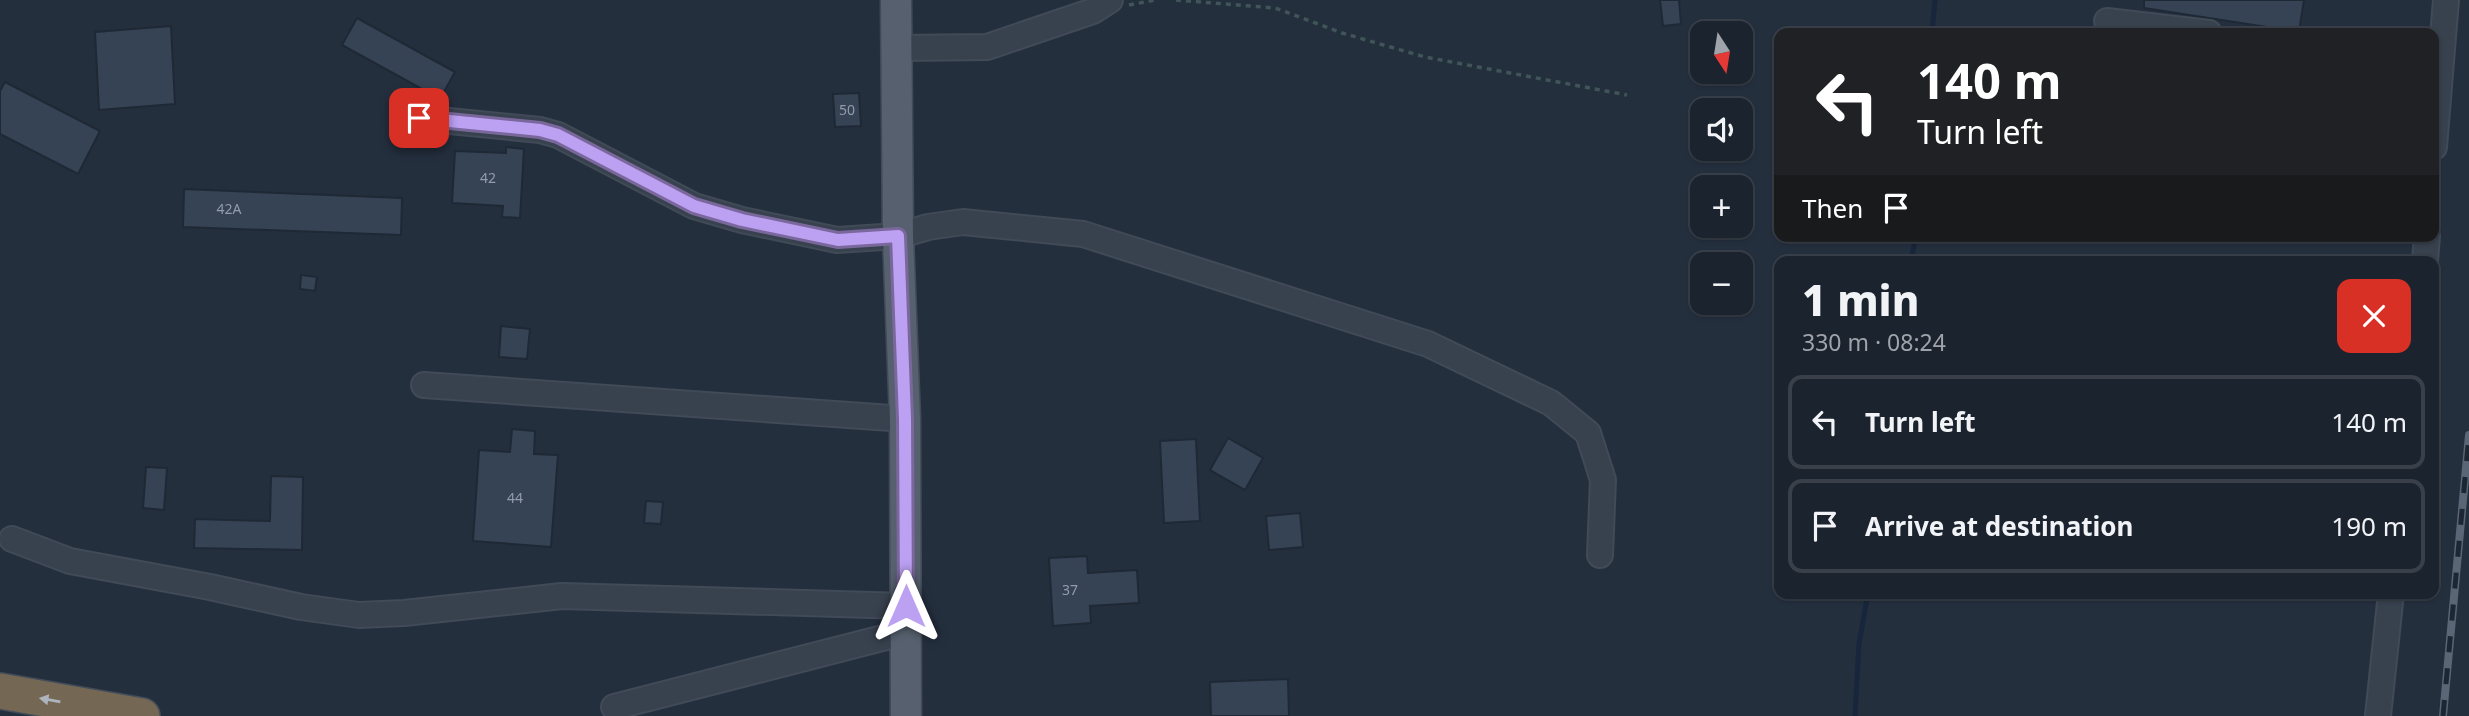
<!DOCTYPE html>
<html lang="en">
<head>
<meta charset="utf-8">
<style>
  :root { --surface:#1b232e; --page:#282f3a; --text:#f1f3f6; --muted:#a0a4aa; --line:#39404a }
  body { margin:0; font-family:"Noto Sans",sans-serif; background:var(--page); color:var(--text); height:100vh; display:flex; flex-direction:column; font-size:26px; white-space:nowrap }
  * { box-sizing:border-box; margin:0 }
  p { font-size:23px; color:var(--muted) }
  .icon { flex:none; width:38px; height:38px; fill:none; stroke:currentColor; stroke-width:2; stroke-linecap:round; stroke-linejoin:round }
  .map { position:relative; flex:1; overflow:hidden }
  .panel { position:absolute; left:1774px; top:256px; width:665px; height:343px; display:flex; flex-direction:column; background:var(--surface); border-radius:14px; box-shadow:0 2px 5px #0004,0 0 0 2px var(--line) }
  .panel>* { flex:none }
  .guide { position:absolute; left:1774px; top:28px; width:665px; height:214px; border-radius:14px; box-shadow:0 2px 5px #0004,0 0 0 2px var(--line); background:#202124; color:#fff; overflow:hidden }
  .needle { width:46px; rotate:168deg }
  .tools { position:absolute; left:1690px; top:21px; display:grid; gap:14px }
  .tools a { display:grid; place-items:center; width:63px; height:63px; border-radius:14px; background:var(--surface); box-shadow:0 2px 5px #0004,0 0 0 2px var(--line); font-size:35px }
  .pin { position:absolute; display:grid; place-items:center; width:60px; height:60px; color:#fff; margin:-30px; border-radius:14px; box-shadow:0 4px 10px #0006 }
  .me { position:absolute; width:77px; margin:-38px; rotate:0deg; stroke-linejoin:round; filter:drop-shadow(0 0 5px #0008) }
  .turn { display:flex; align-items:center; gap:24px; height:147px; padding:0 28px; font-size:32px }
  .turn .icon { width:91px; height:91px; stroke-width:2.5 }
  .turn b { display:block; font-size:49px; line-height:60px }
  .then { display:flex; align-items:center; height:66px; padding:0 28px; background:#0003; gap:14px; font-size:26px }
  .round { display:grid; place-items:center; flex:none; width:74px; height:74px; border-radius:14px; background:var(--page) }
  .overview { display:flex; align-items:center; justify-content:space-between; height:119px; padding:0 28px }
  h1 { font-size:42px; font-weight:800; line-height:52px }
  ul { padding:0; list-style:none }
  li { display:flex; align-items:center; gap:21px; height:94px; margin:0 14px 10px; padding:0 14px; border:4px solid var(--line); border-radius:14px }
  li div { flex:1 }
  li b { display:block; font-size:26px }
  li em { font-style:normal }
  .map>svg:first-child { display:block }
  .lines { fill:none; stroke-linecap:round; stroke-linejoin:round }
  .stream { stroke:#17263c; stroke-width:5 }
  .building { fill:#364354; stroke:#1f2835; stroke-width:2 }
  .minor-casing { stroke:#414a57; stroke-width:28 }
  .major-casing { stroke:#414a57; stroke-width:33 }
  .highway-casing { stroke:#434c59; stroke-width:38 }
  .path { stroke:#3f5557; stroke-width:3.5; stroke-dasharray:5 5; stroke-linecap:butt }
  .minor { stroke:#38414e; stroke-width:24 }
  .major { stroke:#56606e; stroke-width:30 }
  .highway { stroke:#746855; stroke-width:35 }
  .rail-casing { stroke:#5a6575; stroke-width:8 }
  .rail { stroke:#1d2633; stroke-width:5; stroke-dasharray:16; stroke-linecap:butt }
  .oneway { fill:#aeb4bd }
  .route-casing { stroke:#7a689d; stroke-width:18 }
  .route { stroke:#bca0f2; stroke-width:12 }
  .labels { text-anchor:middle; stroke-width:7; stroke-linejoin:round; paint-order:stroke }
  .number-label { font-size:14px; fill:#929caa }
</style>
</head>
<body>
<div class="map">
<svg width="2469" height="716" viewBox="0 0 2469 716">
  <rect width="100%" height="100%" fill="#242f3e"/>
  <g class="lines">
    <path class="stream" d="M1932,33L1935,0
      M1911,261L1916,236
      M1855,716L1859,644L1868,593"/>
  </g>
  <path class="building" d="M1660,0H1679L1681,24L1663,26Z
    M2144,0H2304L2299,32L2144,8Z
    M357,18L455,72L440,99L342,45Z
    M171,26L175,104L99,110L95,32Z
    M5,82L100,131L78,174L0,134V91Z
    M859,93L861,126L835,127L833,94Z
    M506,147L524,149L520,218L502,217L503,206L452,203L455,151L506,153Z
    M184,189L402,198L401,235L183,227Z
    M301,275L317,277L315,291L300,289Z
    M501,326L530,329L527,359L499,357Z
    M512,429L535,431L534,454L558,455L551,547L473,541L479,450L510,452Z
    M1228,438L1263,458L1245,490L1210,470Z
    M1196,439L1200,521L1164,523L1160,441Z
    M146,467L167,468L164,510L143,508Z
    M271,476L303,477L302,550L194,548L195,519L270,521Z
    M646,501L663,502L661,524L644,523Z
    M1300,513L1303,547L1269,550L1266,516Z
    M1087,556L1088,573L1137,570L1139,603L1090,606L1091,623L1053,626L1049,558Z
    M1288,679L1289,716H1211L1210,682Z"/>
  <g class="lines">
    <g class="minor-casing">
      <path id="minor" d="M2107,21L2209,33
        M897,48L987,47L1093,11L1110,0
        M419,118L540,130L558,135L694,206L742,220L837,240L898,236L928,227L963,222L1083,234L1428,344L1551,403L1588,433L1603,480L1600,555
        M2434,147L2446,0
        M2425,261L2427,236
        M424,385L905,419
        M12,539L70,561L210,587L301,607L359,615L404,613L562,596L906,606
        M614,707L906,632
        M2378,716L2391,593"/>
    </g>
    <g class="major-casing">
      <path id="major" d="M896,0L898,236L905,419L906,716"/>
    </g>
    <g class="highway-casing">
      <path id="highway" d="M0,691L142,716"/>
    </g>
    <path class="path" d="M1176,0L1275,8L1342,33L1425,57L1627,95
      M1129,5L1155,0"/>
    <use href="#minor" class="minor"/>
    <use href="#major" class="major"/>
    <use href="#highway" class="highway"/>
    <g class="rail-casing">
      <path id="rail" d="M2443,716L2469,435"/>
    </g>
    <use href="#rail" class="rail"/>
  </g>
  <defs><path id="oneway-solid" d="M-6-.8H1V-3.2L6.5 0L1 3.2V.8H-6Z" transform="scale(1.75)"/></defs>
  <use class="oneway" href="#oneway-solid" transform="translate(50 700) rotate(-170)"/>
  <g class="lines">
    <g class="route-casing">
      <path id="route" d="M419,118L540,130L558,135L694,206L742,220L838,240L898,236L905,419L906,606"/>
    </g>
    <use href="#route" class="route"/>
  </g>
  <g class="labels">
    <g class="number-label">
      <text x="847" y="115">50</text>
      <text x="488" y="183">42</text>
      <text x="229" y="214">42А</text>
      <text x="515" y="503">44</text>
      <text x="1070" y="595">37</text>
    </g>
  </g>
</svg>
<div class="tools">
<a><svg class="needle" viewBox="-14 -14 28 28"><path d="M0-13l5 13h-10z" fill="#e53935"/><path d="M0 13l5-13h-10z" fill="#a0a4aa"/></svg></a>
<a><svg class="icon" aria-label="sound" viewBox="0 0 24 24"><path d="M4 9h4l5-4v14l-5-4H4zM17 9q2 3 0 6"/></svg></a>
<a>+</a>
<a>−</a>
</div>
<div class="pin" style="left:419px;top:118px;background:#d93025"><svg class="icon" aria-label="arrive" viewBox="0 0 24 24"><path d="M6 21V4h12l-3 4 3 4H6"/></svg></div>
<svg class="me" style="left:906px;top:606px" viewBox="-20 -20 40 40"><path d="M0-17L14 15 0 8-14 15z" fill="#bca0f2" stroke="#fff" stroke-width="4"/></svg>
<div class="guide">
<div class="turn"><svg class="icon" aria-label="left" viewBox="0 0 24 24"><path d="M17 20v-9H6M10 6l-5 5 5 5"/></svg><div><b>140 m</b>Turn left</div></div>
<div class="then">Then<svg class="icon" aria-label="arrive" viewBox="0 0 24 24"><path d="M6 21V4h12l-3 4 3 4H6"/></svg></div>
</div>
<section class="panel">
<div class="overview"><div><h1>1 min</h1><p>330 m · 08:24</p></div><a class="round" style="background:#d93025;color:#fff"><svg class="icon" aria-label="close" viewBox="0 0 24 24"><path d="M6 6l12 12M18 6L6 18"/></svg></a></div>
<ul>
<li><svg class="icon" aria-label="left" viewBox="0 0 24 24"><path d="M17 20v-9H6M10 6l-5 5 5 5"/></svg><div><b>Turn left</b></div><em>140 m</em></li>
<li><svg class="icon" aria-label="arrive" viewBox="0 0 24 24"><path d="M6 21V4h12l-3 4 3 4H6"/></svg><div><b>Arrive at destination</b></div><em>190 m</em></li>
</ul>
</section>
</div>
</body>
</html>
